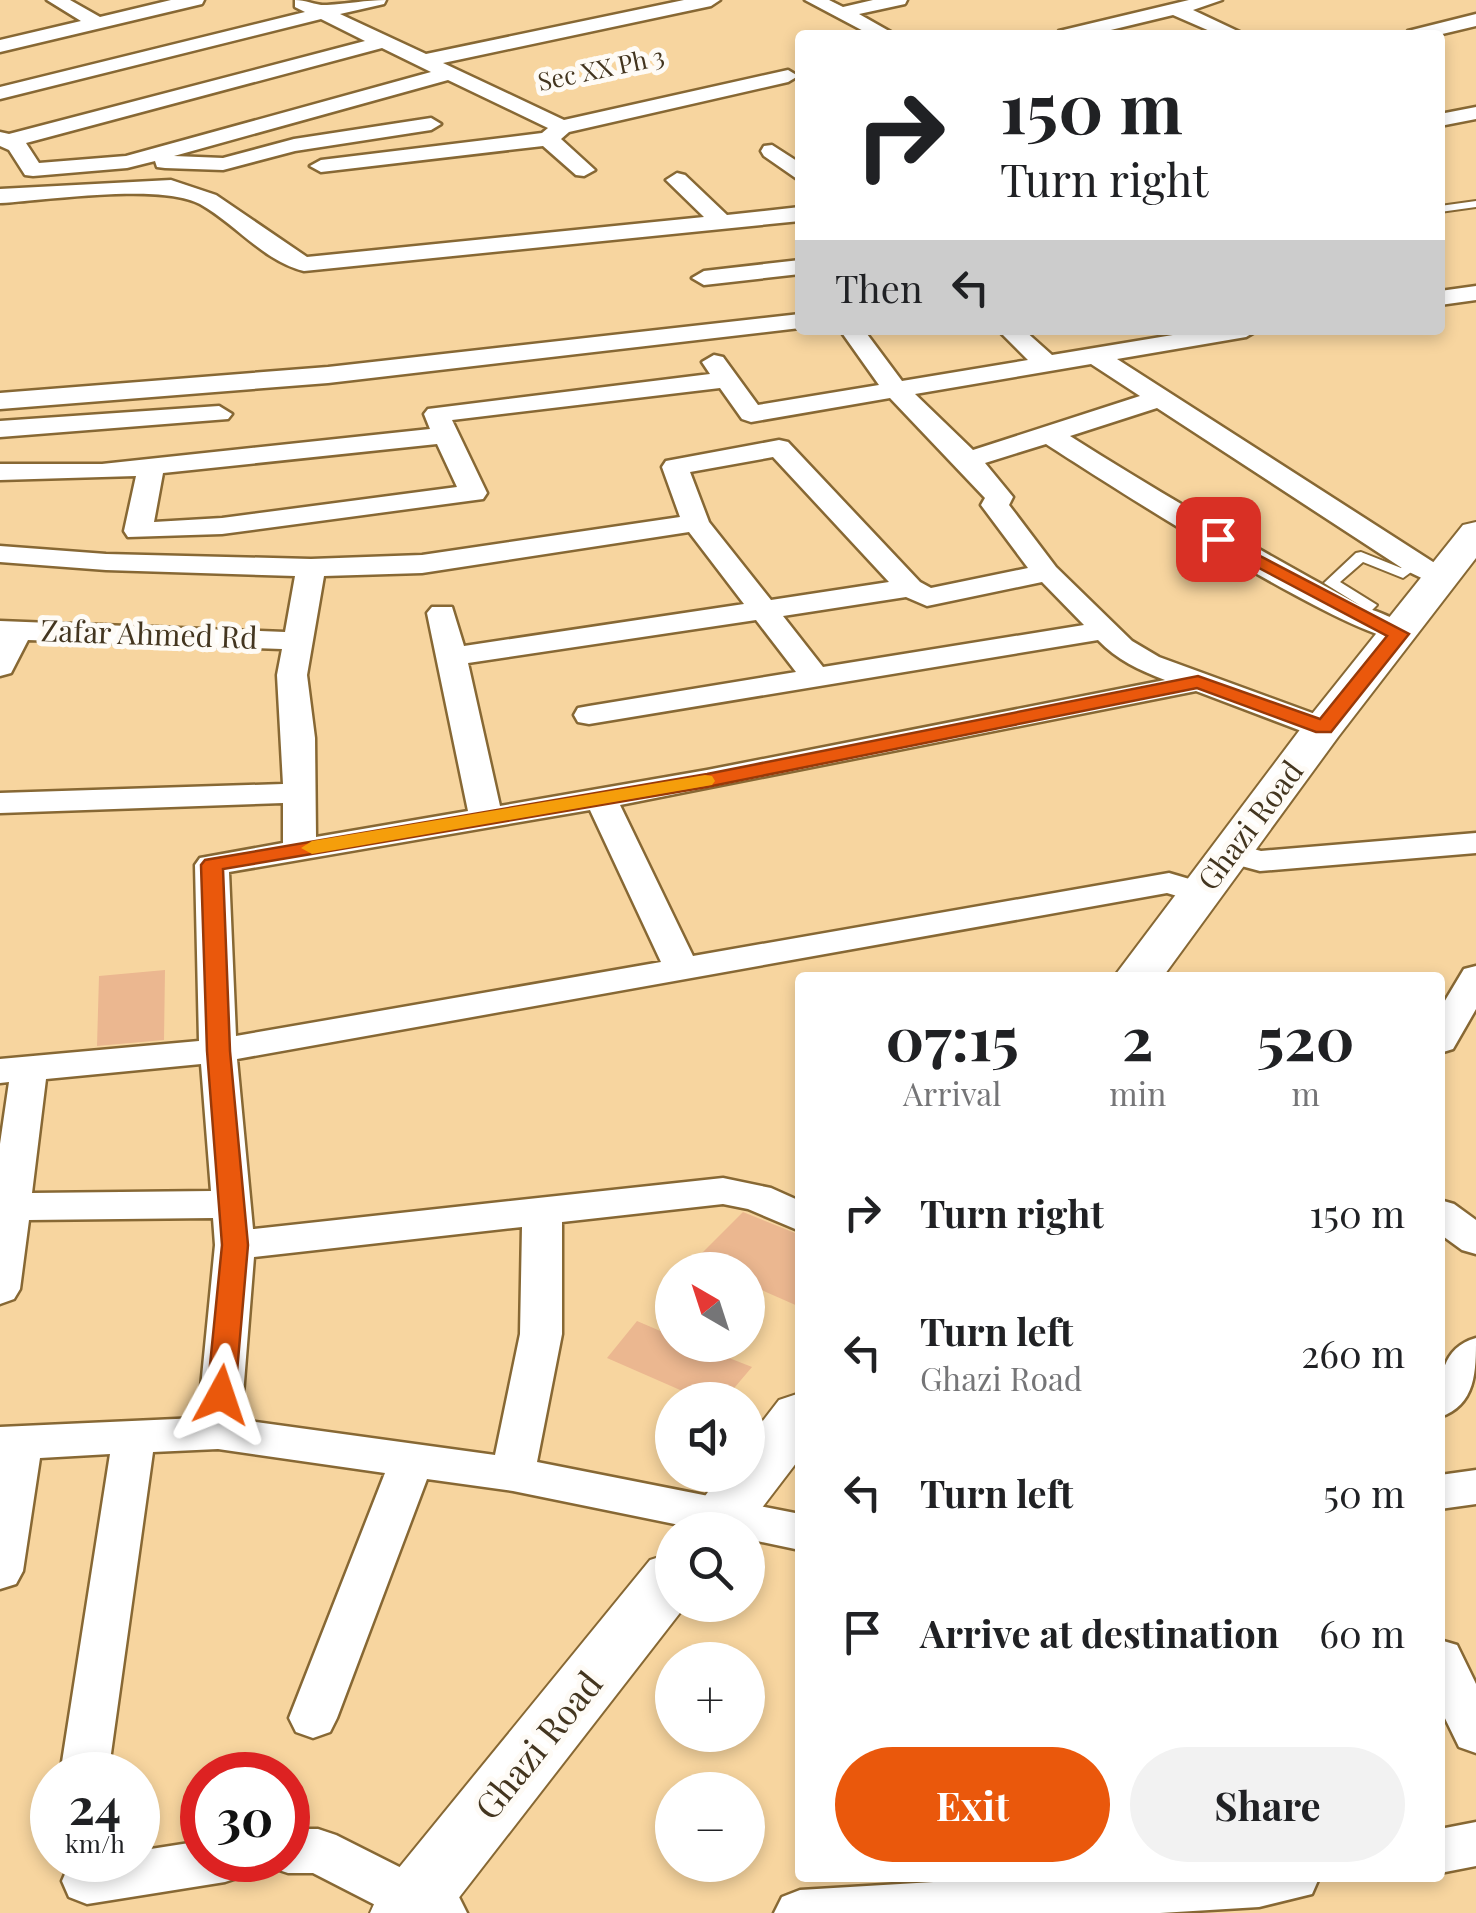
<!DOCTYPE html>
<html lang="en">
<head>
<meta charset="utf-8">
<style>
  :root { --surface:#fff; --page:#f2f2f2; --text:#202124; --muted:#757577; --accent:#ea580c }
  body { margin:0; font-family:"Playfair Display",serif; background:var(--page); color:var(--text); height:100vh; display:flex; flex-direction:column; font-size:38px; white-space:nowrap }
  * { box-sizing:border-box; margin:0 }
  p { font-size:32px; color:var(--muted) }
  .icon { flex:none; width:55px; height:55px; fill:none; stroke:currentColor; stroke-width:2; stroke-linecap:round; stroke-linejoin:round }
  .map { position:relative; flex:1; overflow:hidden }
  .panel { position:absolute; left:795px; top:972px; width:650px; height:910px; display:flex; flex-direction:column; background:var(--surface); border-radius:10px; box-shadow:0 5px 15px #0003 }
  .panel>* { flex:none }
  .top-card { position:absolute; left:795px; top:30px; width:650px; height:305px; border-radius:10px; box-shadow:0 5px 15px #0003; background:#fff; color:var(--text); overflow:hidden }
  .needle { width:65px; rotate:321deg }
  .fabs { position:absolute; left:655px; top:1252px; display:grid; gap:20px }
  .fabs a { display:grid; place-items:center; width:110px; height:110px; border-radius:50%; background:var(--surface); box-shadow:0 5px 15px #0003; font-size:50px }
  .speed { position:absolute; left:30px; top:1752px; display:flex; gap:20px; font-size:50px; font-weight:700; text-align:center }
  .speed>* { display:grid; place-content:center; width:130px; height:130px; border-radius:50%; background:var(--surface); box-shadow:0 5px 15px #0003; line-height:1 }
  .speed small { font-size:25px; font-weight:400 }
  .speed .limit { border:15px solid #d22; background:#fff; color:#111 }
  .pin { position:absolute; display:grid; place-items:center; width:85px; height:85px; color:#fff; margin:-42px; border-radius:20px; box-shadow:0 5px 15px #0006 }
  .me { position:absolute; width:110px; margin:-55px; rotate:5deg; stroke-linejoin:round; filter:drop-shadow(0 0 8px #0008) }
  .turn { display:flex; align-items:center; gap:35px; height:210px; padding:0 40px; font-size:45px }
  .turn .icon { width:130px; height:130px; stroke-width:2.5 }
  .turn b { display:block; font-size:70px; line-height:85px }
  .then { display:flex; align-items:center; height:95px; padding:0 40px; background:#0003; gap:20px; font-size:38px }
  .eta { display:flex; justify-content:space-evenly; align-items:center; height:170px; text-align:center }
  .eta b { font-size:60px; font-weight:700; line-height:70px }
  .primary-button { display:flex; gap:20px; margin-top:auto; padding:20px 40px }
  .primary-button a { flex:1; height:115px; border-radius:60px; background:var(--accent); color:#fff; font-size:40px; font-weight:700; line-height:115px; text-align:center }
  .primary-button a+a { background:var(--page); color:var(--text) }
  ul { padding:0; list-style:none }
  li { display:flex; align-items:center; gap:30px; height:140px; padding:0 40px }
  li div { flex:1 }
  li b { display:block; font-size:38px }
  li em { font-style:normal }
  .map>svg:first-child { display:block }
  .building { fill:#ebb790 }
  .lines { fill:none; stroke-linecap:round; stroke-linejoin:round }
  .service-casing { stroke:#876834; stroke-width:4 }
  .minor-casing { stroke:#876834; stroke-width:5 }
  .secondary-casing { stroke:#876834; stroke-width:4 }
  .service { fill:#fff; fill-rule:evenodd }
  .minor { fill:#fff; fill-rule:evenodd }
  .secondary { fill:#fff; fill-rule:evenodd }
  .route { fill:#ea580c; stroke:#983908; stroke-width:2.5 }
  .slow { fill:#f59e0b }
  .labels { text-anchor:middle; stroke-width:10; stroke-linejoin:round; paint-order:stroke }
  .far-street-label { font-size:25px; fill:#43351f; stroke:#fefbf6 }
  .street-label { font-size:30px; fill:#43351f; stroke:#fefbf6 }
  .near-street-label { font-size:35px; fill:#43351f; stroke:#fefbf6 }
</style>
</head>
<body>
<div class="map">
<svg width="1476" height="1913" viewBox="0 0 1476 1913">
  <rect width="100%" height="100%" fill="#f7d59f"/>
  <path class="building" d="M165,970L164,1040L97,1046L99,976Z
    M743,1212L800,1235V1307L748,1284V1270H715L694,1261Z
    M637,1321L672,1336V1345H696L752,1367L724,1400H703L607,1358Z"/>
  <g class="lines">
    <g class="service-casing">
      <path id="service" d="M1476,201V207L1440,212V206Z
        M1361,552L1401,568L1415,560L1422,564L1403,578L1363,562L1340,582L1377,605L1363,619L1358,620L1351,616L1361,606L1324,583L1356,553Z"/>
    </g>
    <g class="minor-casing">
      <path id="minor" d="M47,0H70L100,17L171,0H204L202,4L0,52V40L81,21Z
        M295,0C306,0 317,6 327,5C347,4 366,0 386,0L384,4L340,14L426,54L684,0H720L711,6L443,63L564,120L788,70L798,76L788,82L569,132L561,139L595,170L584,176L576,175L543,146L321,172L310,166L321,160L542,133L548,128L448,80L174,156L223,158L294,139L431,118L441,124L431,130L295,151L223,170L165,168L157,167L155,161L127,168L33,176L25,175L9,150L0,146V132L9,134L365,41L321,19L0,99V87L305,12L295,7ZM382,48L431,72L126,156L39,163L26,143Z
        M805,0H829L843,7L873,0H907L905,4L859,14L896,35H871Z
        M1189,0H1222L1193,10L1246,35H1219L1173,15L1090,35H1056L1059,31Z
        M1476,14V26L1438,35H1405L1408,31Z
        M1476,107V119L1440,126V114Z
        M772,145L800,163V181L764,156L761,151L764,146Z
        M677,173L685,175L727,215L800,207V221L304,271C263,261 236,224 200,204C161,183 48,200 0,203V189L171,180L216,195L307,257L704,217L666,180Z
        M800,260V274L704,285L692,278L704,271Z
        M1476,286V300L1440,305V291Z
        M800,314V328L328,383L0,409V393L328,367Z
        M840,330H864L902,381L1028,360L998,330H1024L1052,355L1203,330H1258L1246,337L1117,359L1458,578L1454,584H1434L1405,570L1157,408L1070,436C1163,495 1257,549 1354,602C1371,611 1403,618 1414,634L1409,640C1366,651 1097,477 1046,444L985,463L1013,497L1009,505L1056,567L1132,641L1159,657L1334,721L1339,728L1334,735H1312L1196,691L620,805L693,956L1169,873L1213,886L1218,893L1213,900L1201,903L1167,893L237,1059L253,1229L723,1178L771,1188L800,1201V1231L748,1209L723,1204L562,1222V1334L537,1462L800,1514V1550L748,1539V1530H704L513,1491L427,1479L337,1718L330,1732L313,1738L296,1732L289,1718L385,1473L218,1449L153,1452L108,1775H60L110,1454L40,1458L23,1571L16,1584L0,1589V1427L198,1418L215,1245L213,1218L29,1220L20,1289L14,1299L0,1304V1144L9,1082L0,1083V1059L199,1041L195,865L200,858L283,843V803L0,813V793L283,784L277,675L282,649L28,640L11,673L0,676V621L285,632L295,576L106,570L0,562V546L106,554L311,559L422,555L680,517L662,467L666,461L779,440L788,442L920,582L931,588L1028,568L981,505L985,498L890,398L751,422L742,419L720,388L452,420L487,493L483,499L222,534L128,537L124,531L136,476L0,480V464H102L430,429L424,414L428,409L710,374L702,362L714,355L723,357L758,405L879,385ZM1091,364L1140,396L973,450L915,394ZM437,444L457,487L222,518L154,522L163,473ZM773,457L889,582L771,600L709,522L690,472ZM689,532L744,604L464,646L452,607H432L427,613L468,811L316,837L315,738L307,675L324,576L422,573ZM1042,582L1084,625L823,667L783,616L906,597L927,606ZM756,620L796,672L589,706L578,708L574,715L578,722L589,724L1098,640C1117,660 1139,670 1165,680L707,770L500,806L468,663ZM590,810L661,962L236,1036L229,872ZM201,1064L211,1191L32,1193L46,1079ZM522,1227L520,1334L495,1455L241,1420L254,1257Z
        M219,406L232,414L228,419L0,437V421Z
        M1476,833V853L1260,871L1219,860L1214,853L1219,846L1231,843L1261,851Z
        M1476,966V1009L1453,1049L1440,1053V1009L1464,969Z
        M1440,1200L1454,1204L1476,1220V1254L1462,1250L1440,1234Z
        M1476,1338C1476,1371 1476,1405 1440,1417C1440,1384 1438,1349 1476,1338Z
        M1476,1470V1504L1440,1509V1475Z
        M1440,1640L1457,1645L1476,1684V1753L1459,1747L1440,1708Z
        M1476,1822V1866L1440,1873V1829Z
        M288,1829H318L336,1835L459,1897L467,1913H391L313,1873H288L270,1867L267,1860H288Z
        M202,1841V1860H250L243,1876L225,1882L87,1904L69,1897L62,1881L69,1865L83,1860H138V1851Z
        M1000,1878H1319L1312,1894L1259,1907L1160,1913H774L782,1897L800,1890Z"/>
    </g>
    <g class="secondary-casing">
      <path id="secondary" d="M1476,522V558L1338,737L1162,978H1113L1308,719L1463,525Z
        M800,1393V1458L745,1530H681L720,1475H748V1440L779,1400Z
        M672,1553V1605H686L447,1913H370L380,1891L650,1560Z"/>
    </g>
    <use href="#service" class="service"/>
    <use href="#minor" class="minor"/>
    <use href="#secondary" class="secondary"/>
  </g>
  <path class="route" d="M1218,534L1409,634L1331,732H1316L1197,688L707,787L223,869L230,1051L248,1245L235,1395L231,1402L221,1405L211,1402L207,1395L222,1245L207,1051L201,865L205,860L707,774L1198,676L1320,719L1387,636L1212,543L1209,539Z"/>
  <path class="slow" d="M705,775L712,776L715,781L712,785L312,854L301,848L312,841Z"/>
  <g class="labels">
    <g class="far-street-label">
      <text transform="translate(601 69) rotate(-12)" y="9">Sec XX Ph 3</text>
    </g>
    <g class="street-label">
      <text transform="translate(149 635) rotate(2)" y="10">Zafar Ahmed Rd</text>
      <text transform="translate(1251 826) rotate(-53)" y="10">Ghazi Road</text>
    </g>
    <g class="near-street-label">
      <text transform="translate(539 1746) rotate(-51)" y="12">Ghazi Road</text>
    </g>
  </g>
</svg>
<div class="fabs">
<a><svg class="needle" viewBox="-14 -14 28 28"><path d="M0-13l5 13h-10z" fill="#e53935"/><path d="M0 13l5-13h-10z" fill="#757577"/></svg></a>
<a><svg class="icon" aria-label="sound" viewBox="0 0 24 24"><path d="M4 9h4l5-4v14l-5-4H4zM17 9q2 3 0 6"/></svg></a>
<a><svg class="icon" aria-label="search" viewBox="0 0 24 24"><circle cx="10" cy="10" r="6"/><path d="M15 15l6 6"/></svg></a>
<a>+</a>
<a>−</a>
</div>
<div class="speed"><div>24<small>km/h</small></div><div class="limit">30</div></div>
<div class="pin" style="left:1218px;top:539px;background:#d93025"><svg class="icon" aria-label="arrive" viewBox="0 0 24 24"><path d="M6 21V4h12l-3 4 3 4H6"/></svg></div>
<svg class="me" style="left:221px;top:1395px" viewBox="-20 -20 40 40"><path d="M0-17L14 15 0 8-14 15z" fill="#ea580c" stroke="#fff" stroke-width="4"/></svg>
<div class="top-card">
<div class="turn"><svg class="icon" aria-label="right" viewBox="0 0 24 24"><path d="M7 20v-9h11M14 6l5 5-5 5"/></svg><div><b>150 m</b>Turn right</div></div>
<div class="then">Then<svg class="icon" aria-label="left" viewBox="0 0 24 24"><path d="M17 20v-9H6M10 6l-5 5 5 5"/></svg></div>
</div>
<section class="panel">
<div class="eta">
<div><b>07:15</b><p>Arrival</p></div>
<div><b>2</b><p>min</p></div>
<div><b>520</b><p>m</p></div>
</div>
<ul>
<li><svg class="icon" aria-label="right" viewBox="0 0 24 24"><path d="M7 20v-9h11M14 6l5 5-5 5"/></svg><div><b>Turn right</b></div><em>150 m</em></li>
<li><svg class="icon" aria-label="left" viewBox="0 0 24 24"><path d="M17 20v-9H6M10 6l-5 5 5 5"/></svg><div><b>Turn left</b><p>Ghazi Road</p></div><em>260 m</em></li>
<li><svg class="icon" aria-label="left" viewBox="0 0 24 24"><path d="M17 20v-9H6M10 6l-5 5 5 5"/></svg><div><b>Turn left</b></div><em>50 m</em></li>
<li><svg class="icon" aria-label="arrive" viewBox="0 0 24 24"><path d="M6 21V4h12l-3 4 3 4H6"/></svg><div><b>Arrive at destination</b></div><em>60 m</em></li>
</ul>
<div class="primary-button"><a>Exit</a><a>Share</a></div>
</section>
</div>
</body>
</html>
